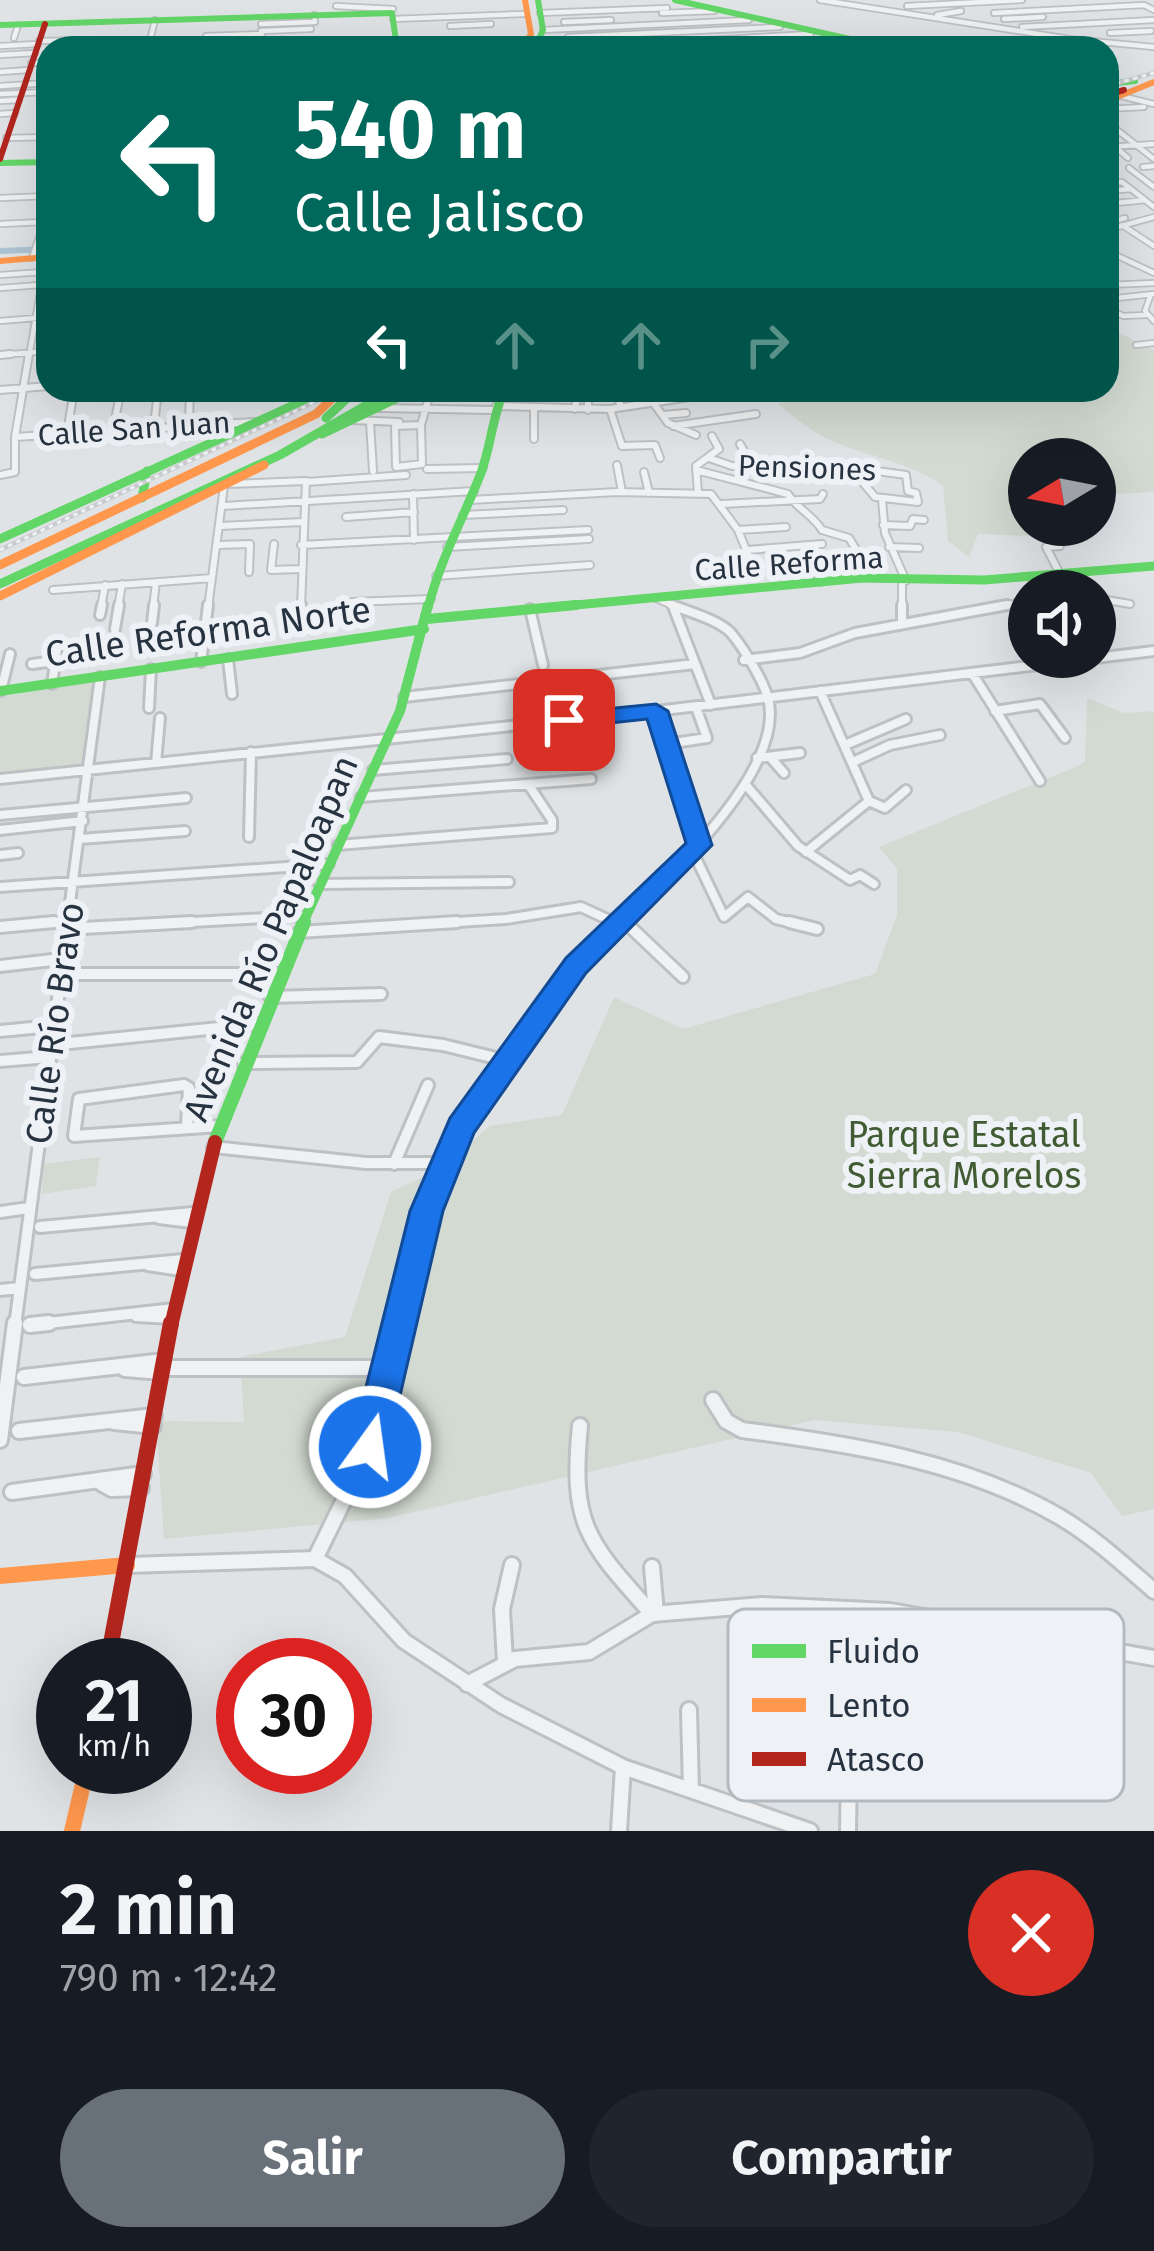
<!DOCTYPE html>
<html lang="es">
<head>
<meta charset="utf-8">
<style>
  :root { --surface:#171b24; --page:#20242c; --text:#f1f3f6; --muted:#9ea1a6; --accent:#68717a }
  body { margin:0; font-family:"Fira Sans",sans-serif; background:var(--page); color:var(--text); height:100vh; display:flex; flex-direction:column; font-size:45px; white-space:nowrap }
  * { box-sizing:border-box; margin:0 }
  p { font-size:39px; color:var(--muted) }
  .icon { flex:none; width:66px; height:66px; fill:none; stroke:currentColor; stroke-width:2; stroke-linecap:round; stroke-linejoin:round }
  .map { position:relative; height:1831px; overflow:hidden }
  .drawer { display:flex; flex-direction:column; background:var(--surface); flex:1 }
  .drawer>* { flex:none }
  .hud { position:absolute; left:36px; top:36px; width:1083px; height:366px; border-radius:36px; box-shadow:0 12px 48px #0002; background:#00695c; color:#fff; overflow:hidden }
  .needle { width:78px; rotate:260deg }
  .buttons { position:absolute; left:1008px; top:438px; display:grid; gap:24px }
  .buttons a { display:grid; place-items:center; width:108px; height:108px; border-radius:50%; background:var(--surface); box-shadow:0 12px 48px #0002; font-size:60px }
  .speed { position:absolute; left:36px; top:1638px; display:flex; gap:24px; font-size:60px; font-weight:700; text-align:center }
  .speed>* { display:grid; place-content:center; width:156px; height:156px; border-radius:50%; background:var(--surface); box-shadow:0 12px 48px #0002; line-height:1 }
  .speed small { font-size:30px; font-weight:400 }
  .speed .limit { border:18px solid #d22; background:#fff; color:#111 }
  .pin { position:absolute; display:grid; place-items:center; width:102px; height:102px; color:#fff; margin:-51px; border-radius:24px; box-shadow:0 6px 18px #0006 }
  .me { position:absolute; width:132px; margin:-66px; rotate:14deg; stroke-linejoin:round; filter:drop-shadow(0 0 9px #0008) }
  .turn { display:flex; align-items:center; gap:42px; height:252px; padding:0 60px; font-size:54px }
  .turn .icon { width:156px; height:156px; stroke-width:2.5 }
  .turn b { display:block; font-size:84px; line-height:102px }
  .lanes { display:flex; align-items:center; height:114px; padding:0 60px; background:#0003; justify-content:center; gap:60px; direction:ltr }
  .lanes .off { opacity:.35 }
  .round { display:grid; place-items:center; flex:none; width:126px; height:126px; border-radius:63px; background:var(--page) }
  .overview { display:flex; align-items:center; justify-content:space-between; height:204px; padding:0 60px }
  h1 { font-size:72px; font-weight:700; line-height:90px }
  .primary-button { display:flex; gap:24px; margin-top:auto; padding:24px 60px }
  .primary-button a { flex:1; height:138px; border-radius:72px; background:var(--accent); color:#fff; font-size:48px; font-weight:700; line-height:138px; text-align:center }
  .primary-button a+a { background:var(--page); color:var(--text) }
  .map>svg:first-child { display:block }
  .green { fill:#d2dad1 }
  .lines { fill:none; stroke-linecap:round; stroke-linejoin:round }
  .river { fill:#adc4d2; fill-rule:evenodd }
  .street-far4-casing { stroke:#bec1c4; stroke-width:8 }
  .street-far3-casing { stroke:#bec1c4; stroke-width:10 }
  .street-far2-casing { stroke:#bec1c4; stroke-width:14 }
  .street-far1-casing { stroke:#bec1c4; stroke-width:16 }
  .street-casing { stroke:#bec1c4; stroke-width:20 }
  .street-far4 { stroke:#f0f1f2; stroke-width:4.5 }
  .street-far3 { stroke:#f0f1f2; stroke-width:6 }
  .street-far2 { stroke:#f0f1f2; stroke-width:8 }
  .street-far1 { stroke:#f0f1f2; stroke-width:10 }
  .street { stroke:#f0f1f2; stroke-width:14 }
  .fast-far3 { stroke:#63d668; stroke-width:6 }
  .fast-far2 { stroke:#63d668; stroke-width:9 }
  .fast-far1 { stroke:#63d668; stroke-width:10 }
  .fast { stroke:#63d668; stroke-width:14 }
  .slow-far2 { stroke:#ff974d; stroke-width:6 }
  .slow-far1 { stroke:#ff974d; stroke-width:9 }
  .slow { stroke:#ff974d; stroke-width:16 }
  .jam-far2 { stroke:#b3261e; stroke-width:6 }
  .jam-far1 { stroke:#b3261e; stroke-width:14 }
  .jam { stroke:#b3261e; stroke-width:16 }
  .rail-casing { stroke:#c9cbcd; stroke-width:4.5 }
  .rail { stroke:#eef2f6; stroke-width:3; stroke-dasharray:4.5; stroke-linecap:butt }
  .route { fill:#1a73e8; stroke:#114b97; stroke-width:3 }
  .labels { text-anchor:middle; stroke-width:12; stroke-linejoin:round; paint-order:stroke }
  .far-street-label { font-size:30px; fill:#273340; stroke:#eef2f6 }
  .street-label { font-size:36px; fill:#273340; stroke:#eef2f6 }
  .park-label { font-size:36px; fill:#415c33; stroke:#eef2f6 }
  .key { fill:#eef2f6; stroke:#b2b9bf; stroke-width:3 }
  .key-label { font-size:33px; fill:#273340 }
</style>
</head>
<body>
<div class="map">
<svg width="1154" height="1831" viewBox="0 0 1154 1831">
  <rect width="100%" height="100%" fill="#e0e3e6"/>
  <path class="green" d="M1107,327L1154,350V492L1095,495V459H1029L1030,536L978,534L969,557L948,541L943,486C906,459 866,458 824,437C808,429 792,415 778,404L810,393L802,390L737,400L726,390H1107Z
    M93,682L85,764L0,774V697Z
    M1087,698L1124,713L1154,711V1509L1122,1516L1091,1473L958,1432L814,1420L388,1518L164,1539L156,1421L244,1422L240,1357L345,1337L391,1192L442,1168L490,1126L562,1115L614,997L683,1029L875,974L897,915V869L879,847L1076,767L1085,761Z
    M100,1157L96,1186L42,1194L44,1164Z"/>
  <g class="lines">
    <path class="river" d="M48,246V252L0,254V248Z"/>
    <g class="street-far4-casing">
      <path id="street-far4" d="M820,0L1070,39L1154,47
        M336,6L393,9
        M907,6L1022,0
        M540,13L667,8
        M662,13L714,11
        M994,13L1144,5L1154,10
        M937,15L961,11
        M393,19L524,14
        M1004,19L1043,17
        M564,22L611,20
        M261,24L315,22L314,15
        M450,26L491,24
        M1022,27L1154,20
        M543,30L749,20
        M261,31L311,29
        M1110,33L1151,31
        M206,36L262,34
        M568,37L780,27
        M14,38L18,25
        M39,41L97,40
        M980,42L1041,38
        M0,46L38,44
        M148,48L155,20
        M329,48L397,46
        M565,48L811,34
        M728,48L842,42
        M941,48L974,43L981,47
        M0,55L35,53
        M31,63H48
        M0,72L29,70
        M0,86L48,83
        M0,94L48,92
        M1113,94L1154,104
        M0,101L19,100
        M1107,109L1144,107
        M0,114L15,113
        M1107,122L1154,159
        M6,138L48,137
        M1114,146L1128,158
        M1107,147L1154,144
        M1143,167L1154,166
        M1129,168L1154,187
        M1107,183L1122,182L1154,207
        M1107,191L1131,189
        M0,198L48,196
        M1117,203L1145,200
        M1107,223L1125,218
        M0,224L44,222
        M1122,225L1154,246
        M1107,230L1154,217
        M1107,251L1154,273
        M32,258L48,210
        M0,275L43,272
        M1107,285L1154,283
        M0,288L40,285
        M1151,294L1145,311L1154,321
        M1107,299L1154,294
        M1107,308L1123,316L1146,315
        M0,321L48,317
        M1136,345L1154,343
        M0,355L48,351
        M29,357L46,257"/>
    </g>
    <g class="street-far3-casing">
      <path id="street-far3" d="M0,355L11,354
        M0,390L48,386
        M588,390V410
        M615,390L621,407
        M644,390L668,423L696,435
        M496,406L610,409L737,390
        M379,408L494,410
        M534,408V439
        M575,409L578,390
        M610,409L622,446L655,445L660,458
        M663,415L686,413
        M353,420L399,422
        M189,422L190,390
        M370,422L373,471
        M421,425L422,464L396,467L395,426Z
        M421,425L431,390
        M154,426L158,390
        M673,426L756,414
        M113,429L121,390
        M67,433L74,390
        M15,437L254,422
        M740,444L748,458L756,461
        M709,458L732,466L834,465L906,475L908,491L916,493L918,502L875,497L859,478
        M617,465L622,492
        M427,469L483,468
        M696,470L788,494C798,510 812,514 822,530L849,538L874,578
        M644,472L649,493
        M0,475L15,472V437L29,354
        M306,482L406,475
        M228,484L306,481L301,608
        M1019,490L1029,496
        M698,493L696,466L719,449L712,436
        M413,494L414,540
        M470,500L617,492L711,494L738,530L757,576
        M882,500L885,533L906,581
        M722,504L820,499L823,494
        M223,506L474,491
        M463,515L563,510
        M346,517L414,512
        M883,525L910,526L913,519L924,520
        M220,526L303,522
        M738,530L786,527
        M274,544L271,570L300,569
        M218,545L250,544L249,572
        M301,545L588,530
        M447,547L589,539
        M889,547L919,548
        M747,550L822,544
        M814,568L821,582
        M1059,572L1046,547L1060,546L1059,530L1065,525
        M436,576L590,565
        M902,581V608
        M53,590L212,578
        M656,598L679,608
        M1095,598L1130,604
        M352,602L431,599
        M101,608L105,585
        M118,608L122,584
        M153,608L156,582
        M208,608L224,486
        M991,608L1029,601"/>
    </g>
    <g class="street-far2-casing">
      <path id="street-far2" d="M902,605V624
        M530,609L543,665
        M674,609L711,705
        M100,615L102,605
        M152,623L154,605
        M300,628L301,605
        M115,629L119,605
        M228,659L232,694
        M744,660L800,653L855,633L1007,605
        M201,662L208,605
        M32,664L54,661
        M972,673L1040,781
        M52,684L58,642
        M1,691L10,654
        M820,691L869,801
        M404,697L695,664
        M149,708L151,669
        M656,711L699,845
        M995,711L1040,704L1065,738
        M667,744L707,738L696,707
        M845,745L906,719
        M770,757L784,773
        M757,758L800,753
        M853,762L890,745L940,735
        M156,763L160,718
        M373,770L507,759
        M0,779L656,711L1154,651
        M746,785L798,846L850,880L860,875L874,884
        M361,797L591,779
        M869,801L885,808L906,790
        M0,815L186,798
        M0,830L83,821
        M249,837L251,752
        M80,839L185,831
        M338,845L552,828V820L528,784
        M693,852L724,917L748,897L776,919L801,925
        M806,852L869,801
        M0,855L18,853
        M319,884L509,882
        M0,887L329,864
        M622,919L628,925
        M21,925L66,921
        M67,925L100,677
        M137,925L304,916
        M409,925L506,919L581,907L618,924
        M618,925C665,880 787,770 768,698C763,680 743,647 731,633C719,620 689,612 672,605"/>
    </g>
    <g class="street-far1-casing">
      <path id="street-far1" d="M614,922L618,924
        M625,922L683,977
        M789,922L817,929
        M0,927L54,922
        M65,929L192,922
        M299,932L457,922
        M0,966L61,959
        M59,974H280
        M270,997L381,994
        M0,1031L52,1026
        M50,1045L258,1024
        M0,1061L49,1057
        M243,1063L357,1062L379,1037L443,1045L508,1061
        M187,1126L189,1088L184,1085L79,1099L74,1136L220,1126
        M213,1147L366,1163H444
        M394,1164L428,1085
        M0,1212L29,1208
        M159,1218L191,1222
        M40,1227L193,1213
        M148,1265L181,1270
        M35,1274L183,1260
        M0,1290L19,1288
        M136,1316L171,1318
        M30,1325L174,1309
        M15,1326L68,922
        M399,1326C408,1288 414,1247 427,1209C462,1106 543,998 621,922"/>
    </g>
    <g class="street-casing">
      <path id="street" d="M30,1325L49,1323
        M163,1368H389
        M125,1369L161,1372
        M24,1377L164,1361
        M713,1400L726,1421L742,1430C851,1444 964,1461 1060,1517C1094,1537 1124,1565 1154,1591
        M114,1422L153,1426
        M580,1426C570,1526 588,1542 652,1614
        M19,1431L154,1416
        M0,1440L15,1323
        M101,1483L112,1489L141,1488
        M12,1492L143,1474
        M315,1559L370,1447L399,1323
        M127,1565L315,1559L345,1576L404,1641L501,1705L623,1767L810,1831
        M652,1567L656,1614
        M505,1662L502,1609L512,1565
        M467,1684L515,1659L589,1652L652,1614L762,1605L890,1611L1154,1658
        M689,1710L691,1790
        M829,1726L849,1768L848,1831
        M619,1831L623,1767"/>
    </g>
    <use href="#street-far4" class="street-far4"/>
    <use href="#street-far3" class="street-far3"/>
    <use href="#street-far2" class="street-far2"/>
    <use href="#street-far1" class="street-far1"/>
    <use href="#street" class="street"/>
    <path class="fast-far3" d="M675,0L890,48
      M0,25L392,13L397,48
      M535,48L543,30L538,0
      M1107,84L1135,81
      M0,163L48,162"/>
    <path class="fast-far2" d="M326,418L356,390
      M322,434L414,390
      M142,498L147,471
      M0,539L327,390
      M0,584L280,455L393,390
      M428,608C440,560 463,519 481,473C491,446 492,418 504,390
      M544,608L862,578L984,580L1154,566"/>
    <path class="fast-far1" d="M427,619L576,605
      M0,691L424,629
      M302,925L400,711L428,605"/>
    <path class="fast" d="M215,1142L304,922"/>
    <path class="slow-far2" d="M523,48L531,34L525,0
      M1107,101L1154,82
      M0,261L48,257"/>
    <path class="slow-far1" d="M0,565L316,414L341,390
      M0,596L264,465"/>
    <path class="slow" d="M0,1576L127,1565
      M72,1831L87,1767"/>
    <path class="jam-far2" d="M1107,95L1124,90
      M0,159L45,24"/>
    <path class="jam-far1" d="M171,1326L215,1142"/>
    <path class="jam" d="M107,1665L171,1323"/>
    <g class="rail-casing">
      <path id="rail" d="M1107,86L1154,73
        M0,550L340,390"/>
    </g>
    <use href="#rail" class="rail"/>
  </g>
  <path class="route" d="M656,704L668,711L712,845L586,973L474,1133L443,1211L388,1447L383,1460L370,1465L357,1460L351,1447L410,1211L450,1118L566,958L686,843L647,719L564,728L552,720L564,713Z"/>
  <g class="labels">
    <g class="far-street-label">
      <text transform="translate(134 429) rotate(-4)" y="10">Calle San Juan</text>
      <text transform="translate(807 468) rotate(2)" y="10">Pensiones</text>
      <text transform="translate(789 564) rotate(-4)" y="10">Calle Reforma</text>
    </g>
    <g class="street-label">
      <text transform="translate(208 631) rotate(-8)" y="13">Calle Reforma Norte</text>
      <text transform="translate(270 938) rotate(-67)" y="13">Avenida Río Papaloapan</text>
      <text transform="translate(54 1023) rotate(-82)" y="13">Calle Río Bravo</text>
    </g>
    <g class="park-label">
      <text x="964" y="1147">Parque Estatal<tspan x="964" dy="41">Sierra Morelos</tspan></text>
    </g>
  </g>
  <rect x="728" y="1609" width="396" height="192" rx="18" class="key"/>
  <rect x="752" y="1644" width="54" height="14" fill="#63d668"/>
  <rect x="752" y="1698" width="54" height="14" fill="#ff974d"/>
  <rect x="752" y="1752" width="54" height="14" fill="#b3261e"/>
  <g class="key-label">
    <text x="827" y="1663">Fluido</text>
    <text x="827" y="1717">Lento</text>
    <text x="827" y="1771">Atasco</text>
  </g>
</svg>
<div class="buttons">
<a><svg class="needle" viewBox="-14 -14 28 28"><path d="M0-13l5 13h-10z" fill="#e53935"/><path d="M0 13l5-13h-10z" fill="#9ea1a6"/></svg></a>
<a><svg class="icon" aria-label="sound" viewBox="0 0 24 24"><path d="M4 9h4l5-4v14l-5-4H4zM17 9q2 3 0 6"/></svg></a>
</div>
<div class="speed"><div>21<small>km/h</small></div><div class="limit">30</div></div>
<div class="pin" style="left:564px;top:720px;background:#d93025"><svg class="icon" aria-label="arrive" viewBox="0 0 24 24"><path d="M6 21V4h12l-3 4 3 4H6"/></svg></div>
<svg class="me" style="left:370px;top:1447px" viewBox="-20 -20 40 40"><circle r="17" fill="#1a73e8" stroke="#fff" stroke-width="3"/><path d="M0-11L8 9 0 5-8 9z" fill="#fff"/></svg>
<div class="hud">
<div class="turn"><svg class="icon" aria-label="left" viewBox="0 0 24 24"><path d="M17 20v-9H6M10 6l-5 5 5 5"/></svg><div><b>540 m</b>Calle Jalisco</div></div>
<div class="lanes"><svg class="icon" aria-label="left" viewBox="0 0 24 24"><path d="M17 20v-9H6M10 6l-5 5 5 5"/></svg><svg class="icon off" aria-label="ahead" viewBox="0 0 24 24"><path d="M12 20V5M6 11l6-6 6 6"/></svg><svg class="icon off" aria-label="ahead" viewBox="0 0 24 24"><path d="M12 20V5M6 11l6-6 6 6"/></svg><svg class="icon off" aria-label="right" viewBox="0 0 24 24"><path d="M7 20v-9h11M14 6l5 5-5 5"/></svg></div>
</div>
</div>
<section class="drawer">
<div class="overview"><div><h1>2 min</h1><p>790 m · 12:42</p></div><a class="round" style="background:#d93025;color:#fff"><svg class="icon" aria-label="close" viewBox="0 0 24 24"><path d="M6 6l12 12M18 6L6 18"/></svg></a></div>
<div class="primary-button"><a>Salir</a><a>Compartir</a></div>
</section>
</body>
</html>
